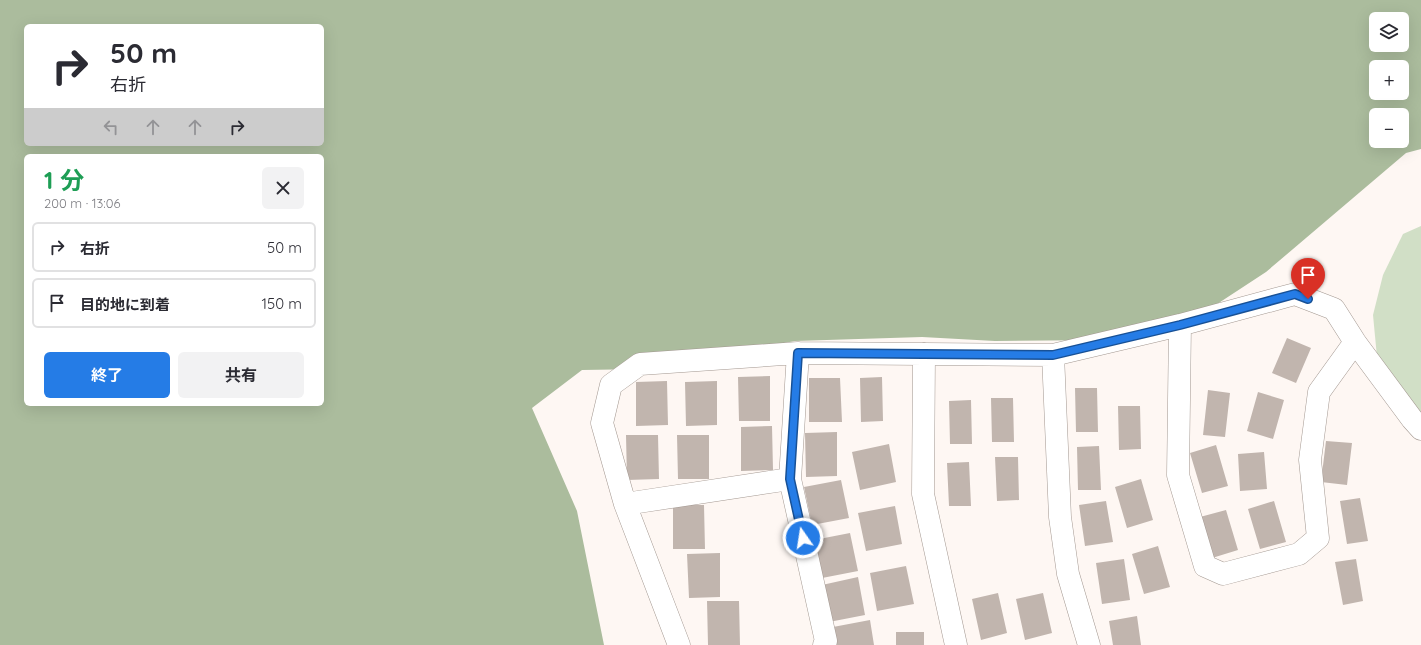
<!DOCTYPE html>
<html lang="ja">
<head>
<meta charset="utf-8">
<style>
  :root { --surface:#fff; --page:#f2f2f3; --text:#2b2b33; --muted:#7c7c81; --line:#e1e1e2; --accent:#257ce6 }
  body { margin:0; font-family:Quicksand,"Noto Sans JP",sans-serif; background:var(--page); color:var(--text); height:100vh; display:flex; flex-direction:column; font-size:15px; white-space:nowrap }
  * { box-sizing:border-box; margin:0 }
  p { font-size:13px; color:var(--muted) }
  .icon { flex:none; width:22px; height:22px; fill:none; stroke:currentColor; stroke-width:2; stroke-linecap:round; stroke-linejoin:round }
  .map { position:relative; flex:1; overflow:hidden }
  .side { position:absolute; left:24px; top:154px; width:300px; height:252px; display:flex; flex-direction:column; background:var(--surface); border-radius:6px; box-shadow:0 4px 16px #0002 }
  .side>* { flex:none }
  .top-card { position:absolute; left:24px; top:24px; width:300px; height:122px; border-radius:6px; box-shadow:0 4px 16px #0002; background:#fff; color:var(--text); overflow:hidden }
  .fabs { position:absolute; left:1369px; top:12px; display:grid; gap:8px }
  .fabs a { display:grid; place-items:center; width:40px; height:40px; border-radius:6px; background:var(--surface); box-shadow:0 4px 16px #0002; font-size:20px }
  .pin { position:absolute; display:grid; place-items:center; width:34px; height:34px; color:#fff; margin:-41px -17px; border-radius:50% 50% 50% 0; rotate:-45deg; box-shadow:0 0 4px #0007 }
  .pin .icon { rotate:45deg }
  .me { position:absolute; width:44px; margin:-22px; rotate:347deg; stroke-linejoin:round; filter:drop-shadow(0 0 3px #0008) }
  .turn { display:flex; align-items:center; gap:14px; height:84px; padding:0 20px; font-size:18px }
  .turn .icon { width:52px; height:52px; stroke-width:2.5 }
  .turn b { display:block; font-size:28px; line-height:34px }
  .lanes { display:flex; align-items:center; height:38px; padding:0 20px; background:#0003; justify-content:center; gap:20px; direction:ltr }
  .lanes .off { opacity:.35 }
  .round { display:grid; place-items:center; flex:none; width:42px; height:42px; border-radius:6px; background:var(--page) }
  .summary { display:flex; align-items:center; justify-content:space-between; height:68px; padding:0 20px }
  h1 { font-size:24px; font-weight:700; line-height:30px; color:#1e9e55 }
  .action { display:flex; gap:8px; margin-top:auto; padding:8px 20px }
  .action a { flex:1; height:46px; border-radius:6px; background:var(--accent); color:#fff; font-size:16px; font-weight:700; line-height:46px; text-align:center }
  .action a+a { background:var(--page); color:var(--text) }
  ul { padding:0; list-style:none }
  li { display:flex; align-items:center; gap:12px; height:50px; margin:0 8px 6px; padding:0 12px; border:2px solid var(--line); border-radius:6px }
  li div { flex:1 }
  li b { display:block; font-size:15px }
  li em { font-style:normal }
  .map>svg:first-child { display:block }
  .green { fill:#d1dfc6 }
  .forest { fill:#abbc9d; fill-rule:evenodd }
  .building { fill:#c1b5ae }
  .lines { fill:none; stroke-linecap:round; stroke-linejoin:round }
  .street-casing { stroke:#a39891; stroke-width:23 }
  .street { stroke:#fff; stroke-width:22 }
  .route-casing { stroke:#185196; stroke-width:10 }
  .route { stroke:#257ce6; stroke-width:7 }
</style>
</head>
<body>
<div class="map">
<svg width="1421" height="645" viewBox="0 0 1421 645">
  <rect width="100%" height="100%" fill="#fef7f3"/>
  <path class="green" d="M1421,226V416L1377,357L1373,315L1383,275L1403,234Z"/>
  <path class="forest" d="M0,0H1421V149L1406,153L1266,272L1208,310L1105,340L995,341L922,337L795,341L646,369L582,370L532,408L577,511L604,645H0ZM1376,19H1402V45H1376ZM26,26H322V144H26ZM1376,67H1402V93H1376ZM1376,115H1402V141H1376ZM26,156H322V404H26Z"/>
  <path class="building" d="M1287,338L1311,348L1296,383L1272,373Z
    M770,376V421H739L738,377Z
    M882,377L883,421L861,422L860,378Z
    M809,378H840L842,422H809Z
    M667,381L668,425L636,426V382Z
    M717,381V425L686,426L685,382Z
    M1075,388H1097L1098,432H1076Z
    M1208,390L1230,393L1225,437L1203,435Z
    M1258,392L1284,400L1273,439L1247,431Z
    M991,398H1013L1014,442H992Z
    M971,400L972,444H950L949,401Z
    M1118,406H1140L1141,449L1119,450Z
    M772,426L773,470L741,471V427Z
    M837,432V476L806,477L805,433Z
    M626,435H658L659,479L627,480Z
    M677,435H709V479H678Z
    M1326,441L1352,443L1347,485L1321,482Z
    M889,444L896,482L860,490L852,452Z
    M1216,445L1228,486L1202,493L1190,453Z
    M1099,446L1101,490H1078L1077,447Z
    M1264,452L1267,489L1240,491L1238,454Z
    M995,457H1018L1019,500L997,501Z
    M969,462L971,506H949L947,463Z
    M1141,479L1153,520L1127,528L1115,487Z
    M841,480L849,518L812,525L804,487Z
    M1360,498L1368,541L1347,544L1340,501Z
    M1106,501L1113,542L1085,546L1079,505Z
    M1274,501L1286,542L1260,549L1248,509Z
    M673,505H704L705,549H673Z
    M895,506L902,544L866,551L858,513Z
    M1226,510L1238,550L1212,558L1200,517Z
    M850,533L858,571L822,578L814,540Z
    M1158,546L1170,587L1144,594L1132,554Z
    M720,553V597L689,598L687,554Z
    M1124,559L1130,600L1102,604L1096,563Z
    M1356,559L1363,601L1343,605L1335,562Z
    M906,566L914,604L877,611L870,573Z
    M858,577L865,615L829,622L822,585Z
    M998,593L1007,633L981,640L972,599Z
    M1043,593L1052,633L1025,640L1016,599Z
    M707,601H739L740,645H708Z
    M1137,616L1141,645H1113L1109,621Z
    M870,620L874,645H837L833,627Z
    M896,632H924V645H896Z"/>
  <g class="lines">
    <g class="street-casing">
      <path id="street" d="M1180,325L1178,475L1205,566L1223,574L1299,554L1318,538L1310,460L1319,392L1355,342
        M798,353L790,479L826,641L824,645
        M924,354L923,494L956,645
        M1053,355L1060,517L1068,574L1089,645
        M625,504L790,479
        M679,645L625,504L602,423L611,385L640,364L798,353L1053,355L1180,325L1295,294L1334,309L1355,342L1412,419L1421,429"/>
    </g>
    <use href="#street" class="street"/>
  </g>
  <g class="lines">
    <g class="route-casing">
      <path id="route" d="M803,538L790,479L798,353L1053,355L1180,325L1295,294L1308,299"/>
    </g>
    <use href="#route" class="route"/>
  </g>
</svg>
<div class="fabs">
<a><svg class="icon" aria-label="layers" viewBox="0 0 24 24"><path d="M12 4l9 5-9 5-9-5zM3 14l9 5 9-5"/></svg></a>
<a>+</a>
<a>−</a>
</div>
<div class="pin" style="left:1308px;top:299px;background:#d93025"><svg class="icon" aria-label="arrive" viewBox="0 0 24 24"><path d="M6 21V4h12l-3 4 3 4H6"/></svg></div>
<svg class="me" style="left:803px;top:538px" viewBox="-20 -20 40 40"><circle r="17" fill="#257ce6" stroke="#fff" stroke-width="3"/><path d="M0-11L8 9 0 5-8 9z" fill="#fff"/></svg>
<div class="top-card">
<div class="turn"><svg class="icon" aria-label="right" viewBox="0 0 24 24"><path d="M7 20v-9h11M14 6l5 5-5 5"/></svg><div><b>50 m</b>右折</div></div>
<div class="lanes"><svg class="icon off" aria-label="left" viewBox="0 0 24 24"><path d="M17 20v-9H6M10 6l-5 5 5 5"/></svg><svg class="icon off" aria-label="ahead" viewBox="0 0 24 24"><path d="M12 20V5M6 11l6-6 6 6"/></svg><svg class="icon off" aria-label="ahead" viewBox="0 0 24 24"><path d="M12 20V5M6 11l6-6 6 6"/></svg><svg class="icon" aria-label="right" viewBox="0 0 24 24"><path d="M7 20v-9h11M14 6l5 5-5 5"/></svg></div>
</div>
<section class="side">
<div class="summary"><div><h1>1 分</h1><p>200 m · 13:06</p></div><a class="round"><svg class="icon" aria-label="close" viewBox="0 0 24 24"><path d="M6 6l12 12M18 6L6 18"/></svg></a></div>
<ul>
<li><svg class="icon" aria-label="right" viewBox="0 0 24 24"><path d="M7 20v-9h11M14 6l5 5-5 5"/></svg><div><b>右折</b></div><em>50 m</em></li>
<li><svg class="icon" aria-label="arrive" viewBox="0 0 24 24"><path d="M6 21V4h12l-3 4 3 4H6"/></svg><div><b>目的地に到着</b></div><em>150 m</em></li>
</ul>
<div class="action"><a>終了</a><a>共有</a></div>
</section>
</div>
</body>
</html>
